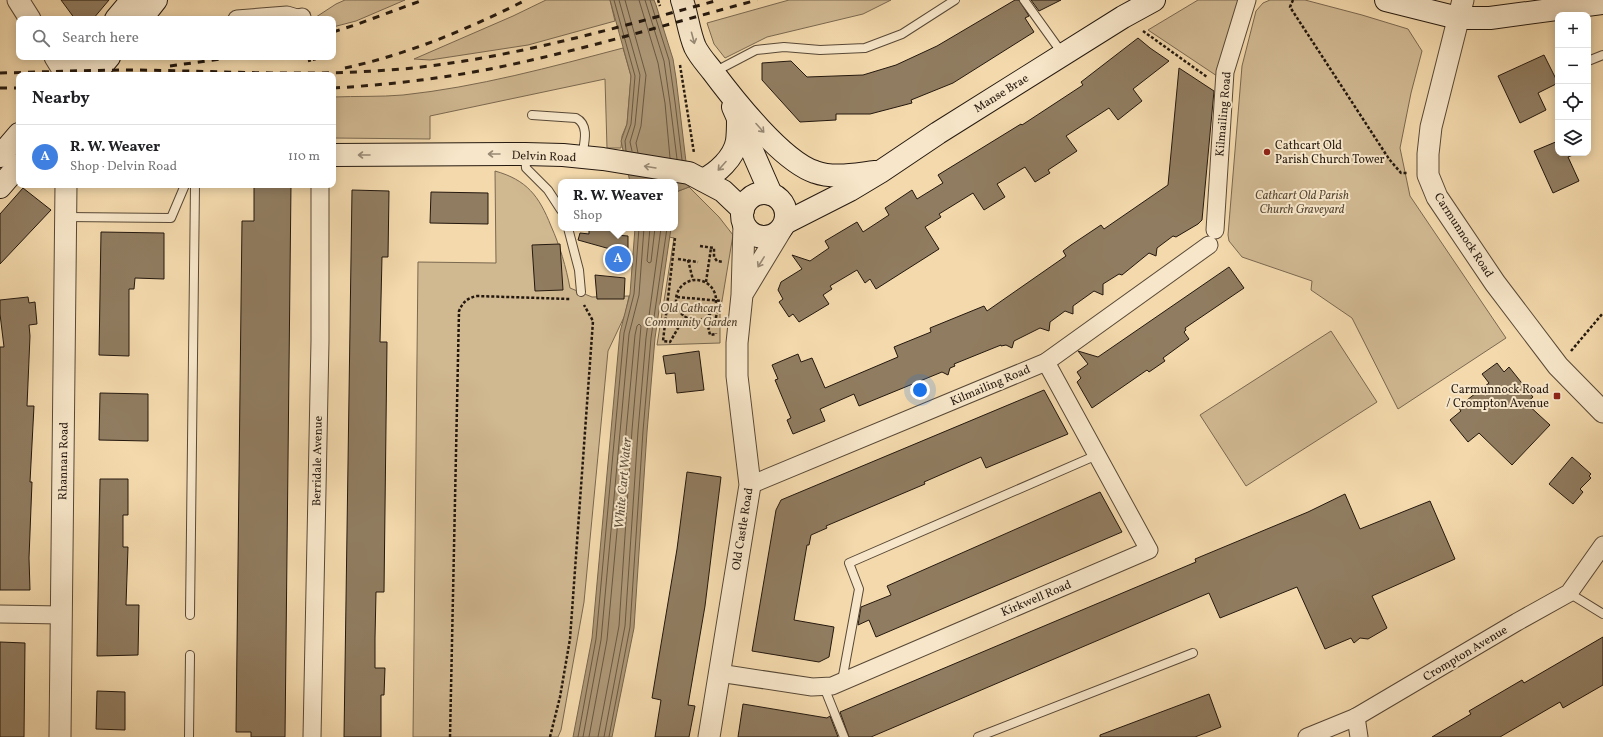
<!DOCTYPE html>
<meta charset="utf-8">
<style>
:root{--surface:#fff;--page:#f2f2f2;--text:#202124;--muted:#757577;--line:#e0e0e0;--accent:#111827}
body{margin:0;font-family:Vollkorn,serif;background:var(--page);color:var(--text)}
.controls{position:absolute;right:12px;top:12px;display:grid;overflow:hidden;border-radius:8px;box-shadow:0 2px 10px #0003}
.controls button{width:36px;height:36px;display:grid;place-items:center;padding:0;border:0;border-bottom:1px solid var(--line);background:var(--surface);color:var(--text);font:20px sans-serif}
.you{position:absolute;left:920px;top:390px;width:14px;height:14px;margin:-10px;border:3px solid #fff;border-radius:50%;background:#1a73e8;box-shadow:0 0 0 6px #1a73e833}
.badge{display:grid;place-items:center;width:26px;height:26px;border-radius:50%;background:var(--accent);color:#fff;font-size:13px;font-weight:700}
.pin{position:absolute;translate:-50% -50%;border:2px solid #fff;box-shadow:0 1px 4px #0006}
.popup{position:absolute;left:558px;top:179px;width:120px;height:52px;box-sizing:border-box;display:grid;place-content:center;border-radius:8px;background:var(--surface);filter:drop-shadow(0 1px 3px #0005);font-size:13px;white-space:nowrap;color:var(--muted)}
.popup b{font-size:15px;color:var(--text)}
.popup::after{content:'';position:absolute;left:50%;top:100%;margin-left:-8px;border:8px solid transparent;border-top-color:var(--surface)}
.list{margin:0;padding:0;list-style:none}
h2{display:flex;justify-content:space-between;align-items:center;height:52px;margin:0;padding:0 16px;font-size:17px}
h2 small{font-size:13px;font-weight:400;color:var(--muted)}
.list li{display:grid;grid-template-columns:26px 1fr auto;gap:12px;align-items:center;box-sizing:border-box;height:64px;padding:0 16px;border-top:1px solid var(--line)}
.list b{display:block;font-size:15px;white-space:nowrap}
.list p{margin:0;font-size:13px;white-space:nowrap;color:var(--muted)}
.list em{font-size:13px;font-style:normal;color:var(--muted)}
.icon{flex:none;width:22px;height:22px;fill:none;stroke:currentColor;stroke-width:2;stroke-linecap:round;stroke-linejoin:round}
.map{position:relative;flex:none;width:1603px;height:737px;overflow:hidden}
.search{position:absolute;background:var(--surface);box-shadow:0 2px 10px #0003;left:16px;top:16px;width:320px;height:44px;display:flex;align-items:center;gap:10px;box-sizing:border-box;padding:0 14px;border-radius:8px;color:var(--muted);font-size:15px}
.panel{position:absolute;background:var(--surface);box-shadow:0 2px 10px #0003;left:16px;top:72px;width:320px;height:116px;border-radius:8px}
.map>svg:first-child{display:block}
</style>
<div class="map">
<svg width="1603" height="737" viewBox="0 0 1603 737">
<rect width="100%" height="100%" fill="#f3d9ac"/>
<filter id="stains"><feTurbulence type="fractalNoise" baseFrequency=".005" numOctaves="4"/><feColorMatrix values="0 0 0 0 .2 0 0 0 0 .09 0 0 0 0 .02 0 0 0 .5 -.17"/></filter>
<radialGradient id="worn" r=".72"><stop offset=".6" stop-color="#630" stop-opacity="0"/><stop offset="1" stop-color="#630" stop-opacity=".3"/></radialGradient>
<g fill="#d0b891" stroke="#7a6850">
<path d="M345,0H405L356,21L333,27V19H313L336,4Z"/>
<path d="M546,0H610L615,21L528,45L430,60L414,59L513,16Z"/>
<path d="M789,0H891L863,14L767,37L725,58L714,44L707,23Z"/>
<path d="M1198,0H1239L1217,76L1148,30Z"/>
<path d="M1270,0H1305L1362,15L1408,29L1422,51L1411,93L1400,148L1410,196L1506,338L1398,409L1352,318L1311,290L1312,281L1242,257L1229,241L1228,235L1242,66L1256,11L1263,3Z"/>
<path d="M623,48L631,76L627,124L622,136L621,148H607L605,79L430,116V139L333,138V97C356,96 380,97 403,95C478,87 551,67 623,48Z"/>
<path d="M495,171C527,180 539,196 551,226C560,246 566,267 570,288L592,297L629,296L625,315L608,351L584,602L561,730L558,737H413L418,262L496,263Z"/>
<path d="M689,187L719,217L733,235L720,313V343L657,345L674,238L669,237L671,228H675L676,192Z"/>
<path d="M1331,331L1377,402L1246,486L1200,415Z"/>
</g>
<g fill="#ad9776" stroke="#76644c">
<path d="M610,0H654L656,5L673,59L676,78L689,187L676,192L675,197V182H630L621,141L627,124L631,76Z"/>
<path d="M635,228H671L655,338L647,432L634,628L612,737H573L592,638L620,332L630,294Z"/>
</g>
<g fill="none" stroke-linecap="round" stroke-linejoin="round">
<g stroke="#685842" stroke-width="1">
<path d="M614,0L635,76L631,124L625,141L626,151"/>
<path d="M619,0L640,75L635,125L630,142L632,151"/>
<path d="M625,0L646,75L641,126L636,143L638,153"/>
<path d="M639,0L658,63L665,103L670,158"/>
<path d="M645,0L664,61L670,103L677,159"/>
<path d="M650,0L669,60L675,102L682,160"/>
<path d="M650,228L647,261L649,263L651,262L655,228"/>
<path d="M578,737L596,639L624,333L634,294L639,228"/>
<path d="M583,737L601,640L629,334L639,295L644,228"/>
<path d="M589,737L607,640L635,335L637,326L639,324L641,326L632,430L619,626L598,737"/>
<path d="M604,737L625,626L638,431L646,338L661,228"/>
<path d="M609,737L630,627L643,431L651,338L667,228"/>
</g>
</g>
<g fill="#907c60" stroke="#24180e">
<path d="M61,0H109L93,19H75Z"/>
<path d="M1015,0H1019L1029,16L1025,18L1034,32L953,83L911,100L912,103L870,114H836V120L800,122L762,80V63L791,61L807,77L863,75L896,65L937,46Z"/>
<path d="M1031,0H1061L1039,11Z"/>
<path d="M1138,38L1150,48L1169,61L1133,89L1142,101L1118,120L1109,108L1066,136L1077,151L1048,170L1050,173L1035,182L1025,167L997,184L1005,197L984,210L973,193L939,214L941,217L925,227L939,249L876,289L870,279L865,283L857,270L830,286L832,289L823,295L829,304L799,322L793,314L789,317L779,302L783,299L778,290L781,282L802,269L792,255L810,261L829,248L825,241L857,222L863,232L889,215L885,208L912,190L917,199L943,183L938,175L1021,124L1022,125L1083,85L1081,82Z"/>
<path d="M1544,55L1558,83L1538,93L1546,110L1520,123L1498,76Z"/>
<path d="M1179,68L1214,91L1202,220L1198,224L1176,237L1173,236L1157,248L1156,256L1149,253L1122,275L1119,274L1103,284V295L1094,291L1073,306V314L1065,311L1050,322L1049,331L1040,328L1014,341L1012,348L1006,345L1001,346V345L954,364L955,366L950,368L948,375L942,372L859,406L854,394L820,409L825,421L793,434L787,420L791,418L775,380L778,379L772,365L798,354L801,362L812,358L825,388L898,357L894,347L931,332L930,328L984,306L987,311L1066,256L1063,251L1071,245L1101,225L1104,229L1168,185Z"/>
<path d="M1558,141V153H1578L1568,157L1579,181L1553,193L1534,151Z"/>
<path d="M254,185H291L285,737H251V732H236L242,221H254Z"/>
<path d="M23,188L51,210L0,264V214Z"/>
<path d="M352,190L389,191L388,257H382L380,342H387L384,592H376L375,638V668H385L384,695H381V737H344Z"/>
<path d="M431,192L488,193V224L430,223Z"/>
<path d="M589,228H616V235L628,236V254L578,240L580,233L589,234Z"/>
<path d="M101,232L164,233V279L135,278L134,289H129V356L99,355Z"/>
<path d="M560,244L563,290L535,291L532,245Z"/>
<path d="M1229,267L1244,288L1185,328L1186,330L1184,332L1189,339L1163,358L1165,361L1149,372L1147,370L1092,408L1077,382L1081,378L1077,372L1088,364L1078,351L1098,357Z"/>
<path d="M595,275L625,278L624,299H597Z"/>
<path d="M28,297L29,303L35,302L37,324L29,325L30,336L27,406H34L30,482H32L29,558L30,590H0V347H4L0,314V300Z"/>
<path d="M699,351L704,390L677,393L675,373L666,374L663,356Z"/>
<path d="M1497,363L1504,372L1509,367L1533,397L1526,403L1550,425L1512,465L1479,433L1468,442L1450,420L1461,411L1458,407L1489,383L1482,374Z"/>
<path d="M1044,390L1068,434L986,468L981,457L924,482L925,484L826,526L827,528L811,535L809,545H807L794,620L834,627L829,657L819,662L752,651L776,510L781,500Z"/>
<path d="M100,393L148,394V441L99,440Z"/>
<path d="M1572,457L1591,474L1589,476L1591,478L1580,489L1583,492L1573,504L1549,484Z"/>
<path d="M687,472L721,477L705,606L688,705L695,706L689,737H655L661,700L652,698L677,549Z"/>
<path d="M100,479H128V515H123V547H128L126,605H139L138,655L97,656Z"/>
<path d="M1100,492L1122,532L876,637L869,620L858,625L861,607L891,595L887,586Z"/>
<path d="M1345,494L1360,529L1430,501L1455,559L1372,596L1387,628L1368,639L1360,638L1354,643L1351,638L1325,649L1297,587L1220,618L1209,593L871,737H849L840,712L1196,562L1195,559L1308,512Z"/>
<path d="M1603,637V685L1563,708L1560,702L1500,737H1432L1471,714L1469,711L1522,680L1524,683Z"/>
<path d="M0,642L25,643L24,737H0Z"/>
<path d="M97,691L125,692V730L96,729Z"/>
<path d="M1209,694L1221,727L1195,737H1100V735Z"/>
<path d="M743,704L827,718L830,716L838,737H738Z"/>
</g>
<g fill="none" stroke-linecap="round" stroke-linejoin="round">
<defs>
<g id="service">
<path d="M1024,0L1062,53"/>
<path d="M1588,61L1603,55"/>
<path d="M714,72L756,50L784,47L820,50L865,48L902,34L955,0"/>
<path d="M532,115L576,118C590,125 584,144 582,156"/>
<path d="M525,155L526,168L548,190L561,210"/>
<path d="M66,217L171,218L185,185"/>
<path d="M568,228L579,270L581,292"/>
<path d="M1569,593L1603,614"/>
<path d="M190,615L195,185"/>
<path d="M842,681L859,589L849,563L1097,455"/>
<path d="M824,687L844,737"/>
<path d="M189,737L190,655"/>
<path d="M978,737L1193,653"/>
</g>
<g id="minor">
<path d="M237,19L287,15L297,18L302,17"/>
<path d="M1215,230L1225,72L1247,0"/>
<path d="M750,485L1046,362L1209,245"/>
<path d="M0,614L61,615"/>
<path d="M719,673L812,687L832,686L1149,550L1046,362"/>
<path d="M1356,717L1359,737"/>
<path d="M312,737L320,341V185"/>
<path d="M1307,737L1356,717L1517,622L1569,593L1603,545"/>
</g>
<g id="tertiary">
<path d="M18,0L30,19"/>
<path d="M1463,0L1431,127L1428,154V175L1437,197L1495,283L1558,366L1603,412"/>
<path d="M55,57L66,75"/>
<path d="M744,291L781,230"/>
<path d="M60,737L66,185"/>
<path d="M709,737L750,485L737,376V343L742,295L744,224"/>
</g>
<g id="secondary">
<path d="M682,0C687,15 689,33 695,47C700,57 707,64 713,72C734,100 782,161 815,172C834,179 856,174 875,172"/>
<path d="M1386,0L1458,18H1490L1603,3"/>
<path d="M116,19L132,0"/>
<path d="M141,19L156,0"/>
<path d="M70,75L85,57"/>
<path d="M94,75L109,57"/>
<path d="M733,107L771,194"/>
<path d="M333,155L525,154L563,155L603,159L689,173L723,191L743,210"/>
<path d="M0,156L19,134"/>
<path d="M703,180C717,173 734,158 737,141C738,134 738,126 738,119"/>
<path d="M0,187L19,165"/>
<circle cx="764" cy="215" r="22"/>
<path d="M785,223L850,190L880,172L938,133L1123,17L1154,0"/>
</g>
</defs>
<use href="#service" stroke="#584836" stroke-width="10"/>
<use href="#minor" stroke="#584836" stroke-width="19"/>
<use href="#tertiary" stroke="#584836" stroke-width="23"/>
<use href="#secondary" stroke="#24180e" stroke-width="24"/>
<g stroke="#24180e" stroke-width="2.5" stroke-dasharray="3 2" stroke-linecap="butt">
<path d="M658,0L660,6"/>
<path d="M1293,0L1290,7L1389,159L1401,173H1407"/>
<path d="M1143,31L1207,77"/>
<path d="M333,54H335"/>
<path d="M308,61L323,57"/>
<path d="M680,65L694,153"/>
<path d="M675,238L663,341L670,342L685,316"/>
<path d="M700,246L714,248V257L717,261L723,262"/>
<path d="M678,259L698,262"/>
<path d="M688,260L693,280"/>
<circle cx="696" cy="300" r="20"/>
<path d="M706,282L711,248"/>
<path d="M677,297L722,301"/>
<path d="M706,317L710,335L716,334V333"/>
<path d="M716,328V317L718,309"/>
<path d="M1571,351L1603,313"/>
<path d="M450,737L459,311C463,302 467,298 477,296L570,299"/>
<path d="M550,737L560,697L570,639L593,321L584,305"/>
</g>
<use href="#service" stroke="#f7e6c9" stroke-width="8"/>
<use href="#minor" stroke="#f7e6c9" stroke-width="17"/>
<use href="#tertiary" stroke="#f7e6c9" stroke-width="21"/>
<use href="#secondary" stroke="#f7e6c9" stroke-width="22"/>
<g stroke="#24180e" stroke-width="3" stroke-dasharray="7 7" stroke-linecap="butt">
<path d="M333,32L355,25L423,0"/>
<path d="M170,66L236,57"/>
<path d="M345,68C409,54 468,29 526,0"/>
<path d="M0,73C45,72 90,70 135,70C225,71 312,77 402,69C510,59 615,28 719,0"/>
<path d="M0,88H19"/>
<path d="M333,88C386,85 438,79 490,69C580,51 668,24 757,0"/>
</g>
</g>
<defs><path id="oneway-shaft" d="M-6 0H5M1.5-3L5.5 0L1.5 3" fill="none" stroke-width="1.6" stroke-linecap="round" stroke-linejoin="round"/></defs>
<g stroke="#988975">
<use href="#oneway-shaft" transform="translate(693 38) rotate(75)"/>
<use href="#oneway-shaft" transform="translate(760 128) rotate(48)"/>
<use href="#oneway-shaft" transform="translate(494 154) rotate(180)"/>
<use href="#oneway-shaft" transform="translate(364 155) rotate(180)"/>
<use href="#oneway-shaft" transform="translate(722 166) rotate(132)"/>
<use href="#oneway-shaft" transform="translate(650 167) rotate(-171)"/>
<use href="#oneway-shaft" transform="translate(761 262) rotate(122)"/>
</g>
<g fill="#8f2418" stroke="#f7e6c9" stroke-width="1.5">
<circle cx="1267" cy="152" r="4"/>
<rect x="1553" y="392" width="8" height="8" rx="2"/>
</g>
<g text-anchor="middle" stroke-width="4" stroke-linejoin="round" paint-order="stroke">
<g font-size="12" fill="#24180e" stroke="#f7e6c9">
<text transform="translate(1001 93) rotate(-32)" y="4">Manse Brae</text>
<text transform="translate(1223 114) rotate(-85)" y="4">Kilmailing Road</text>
<text transform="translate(544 156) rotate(2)" y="4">Delvin Road</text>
<text transform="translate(1464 235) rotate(57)" y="4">Carmunnock Road</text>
<text transform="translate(990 385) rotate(-23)" y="4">Kilmailing Road</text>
<text transform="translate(63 461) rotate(-89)" y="4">Rhannan Road</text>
<text transform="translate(317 461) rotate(-89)" y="4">Berridale Avenue</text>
<text transform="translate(742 529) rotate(-81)" y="4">Old Castle Road</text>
<text transform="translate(1036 598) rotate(-23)" y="4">Kirkwell Road</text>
<text transform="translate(1465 653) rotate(-31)" y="4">Crompton Avenue</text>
</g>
<g font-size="12" fill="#24180e" stroke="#f7e6c9" text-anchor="start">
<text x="1275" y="149">Cathcart Old<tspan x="1275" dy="14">Parish Church Tower</tspan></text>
<text x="1549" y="393" text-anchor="end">Carmunnock Road<tspan x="1549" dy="14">/ Crompton Avenue</tspan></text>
</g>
<g font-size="12" font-style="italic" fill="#584835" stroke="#f7e6c9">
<text x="1302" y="199">Cathcart Old Parish<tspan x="1302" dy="14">Church Graveyard</tspan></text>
<text x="691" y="312">Old Cathcart<tspan x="691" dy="14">Community Garden</tspan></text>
</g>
<g font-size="13" font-style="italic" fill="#5b4b38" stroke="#f7e6c9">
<text transform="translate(622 483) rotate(-85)" y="5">White Cart Water</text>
</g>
</g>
<rect width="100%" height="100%" filter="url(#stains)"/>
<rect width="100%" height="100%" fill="url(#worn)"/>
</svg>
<div class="controls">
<button>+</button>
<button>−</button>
<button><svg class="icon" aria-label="locate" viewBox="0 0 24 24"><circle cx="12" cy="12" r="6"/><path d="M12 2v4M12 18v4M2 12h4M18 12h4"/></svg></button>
<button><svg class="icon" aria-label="layers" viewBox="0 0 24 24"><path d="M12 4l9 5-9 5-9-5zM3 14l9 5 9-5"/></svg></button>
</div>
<div class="you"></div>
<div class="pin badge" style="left:618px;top:259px;background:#3f7fe0">A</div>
<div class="popup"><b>R. W. Weaver</b>Shop</div>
<div class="search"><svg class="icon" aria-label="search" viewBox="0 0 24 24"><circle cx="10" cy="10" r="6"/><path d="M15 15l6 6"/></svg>Search here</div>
<section class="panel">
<h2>Nearby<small></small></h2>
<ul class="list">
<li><span class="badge" style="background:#3f7fe0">A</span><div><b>R. W. Weaver</b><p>Shop · Delvin Road</p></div><em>110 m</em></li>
</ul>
</section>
</div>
